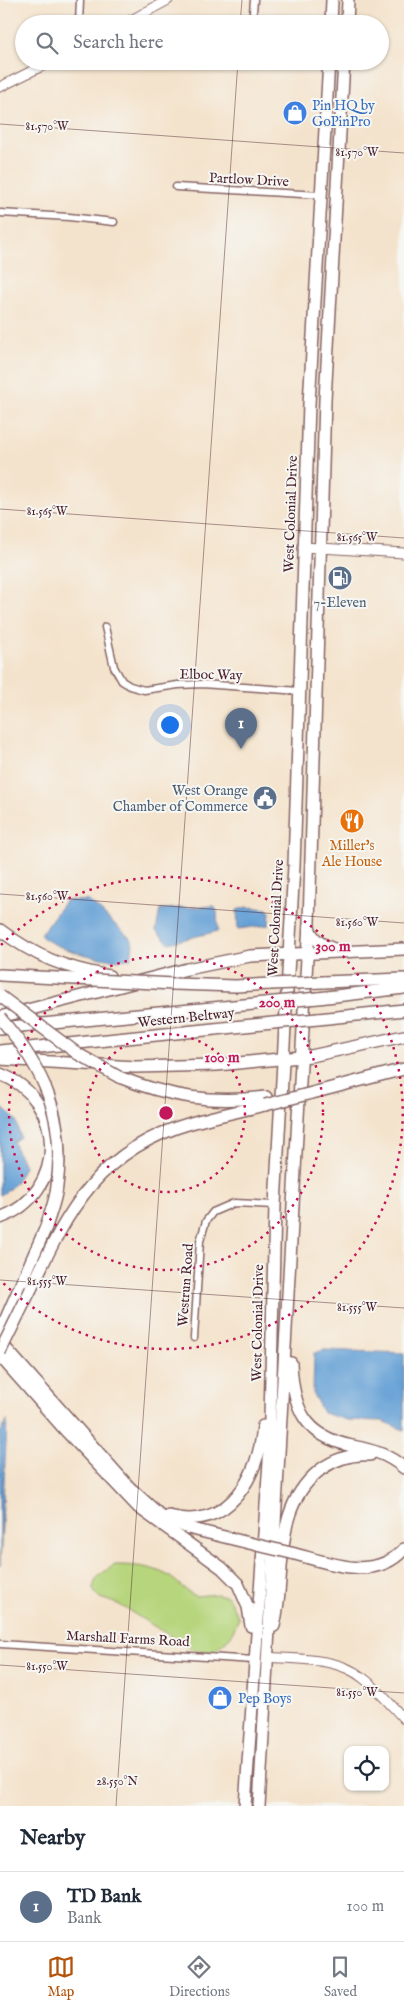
<!DOCTYPE html>
<meta charset="utf-8">
<style>
:root{--surface:#fff;--page:#f2f2f3;--text:#1f2937;--muted:#747a83;--line:#e0e1e3;--accent:#b45309}
body{margin:0;font-family:"IM FELL English",serif;background:var(--page);color:var(--text)}
.controls{position:absolute;right:15px;bottom:15px;display:grid;overflow:hidden;border-radius:10px;box-shadow:0 1px 4px #0004}
.controls button{width:45px;height:45px;display:grid;place-items:center;padding:0;border:0;border-bottom:1px solid var(--line);background:var(--surface);color:var(--text);font:25px sans-serif}
.you{position:absolute;left:169px;top:724px;width:18px;height:18px;margin:-12px;border:4px solid #fff;border-radius:50%;background:#1a73e8;box-shadow:0 0 0 8px #1a73e833}
.badge{display:grid;place-items:center;width:32px;height:32px;border-radius:50%;background:var(--accent);color:#fff;font-size:16px;font-weight:700}
.pin{position:absolute;translate:-50% -41px;filter:drop-shadow(0 1px 2px #0008)}
.pin::after{content:'';position:absolute;top:26px;width:18px;height:15px;background:inherit;clip-path:polygon(0 0,100% 0,50% 100%)}
.list{margin:0;padding:0;list-style:none}
h2{display:flex;justify-content:space-between;align-items:center;height:65px;margin:0;padding:0 20px;font-size:21px}
h2 small{font-size:16px;font-weight:400;color:var(--muted)}
.list li{display:grid;grid-template-columns:32px 1fr auto;gap:15px;align-items:center;box-sizing:border-box;height:70px;padding:0 20px;border-top:1px solid var(--line)}
.list b{display:block;font-size:19px;white-space:nowrap}
.list p{margin:0;font-size:16px;white-space:nowrap;color:var(--muted)}
.list em{font-size:16px;font-style:normal;color:var(--muted)}
.icon{flex:none;width:28px;height:28px;fill:none;stroke:currentColor;stroke-width:2;stroke-linecap:round;stroke-linejoin:round}
.map{position:relative;flex:none;width:404px;height:1806px;overflow:hidden}
.search{position:absolute;background:var(--surface);box-shadow:0 1px 4px #0004;left:15px;right:15px;top:15px;height:55px;display:flex;align-items:center;gap:12px;box-sizing:border-box;padding:0 18px;border-radius:28px;color:var(--muted);font-size:19px}
.sheet{height:135px;background:var(--surface)}
nav{display:flex;justify-content:space-around;align-items:center;box-sizing:border-box;height:70px;border-top:1px solid var(--line);background:var(--surface);font-size:14px;color:var(--muted)}
nav a{display:grid;justify-items:center;gap:2px}
nav .on{color:var(--accent)}
.map>svg:first-child{display:block}
</style>
<div class="map">
<svg width="404" height="1806" viewBox="0 0 404 1806">
<rect width="100%" height="100%" fill="#f6f6f2"/>
<filter id="ink" filterUnits="userSpaceOnUse"><feTurbulence type="fractalNoise" baseFrequency=".02" numOctaves="2"/><feDisplacementMap in="SourceGraphic" scale="10" xChannelSelector="R" yChannelSelector="G"/><feConvolveMatrix kernelMatrix="1 2 1 2 8 2 1 2 1" color-interpolation-filters="sRGB"/></filter>
<filter id="wash" filterUnits="userSpaceOnUse"><feTurbulence type="fractalNoise" baseFrequency=".0096" numOctaves="4" result="noise"/><feDisplacementMap in="SourceGraphic" scale="20" xChannelSelector="R" yChannelSelector="G"/><feGaussianBlur stdDeviation="1.12" result="paint"/><feColorMatrix in="noise" values="0 0 0 0 0 0 0 0 0 0 0 0 0 0 0 0 0 1.4 0 .05"/><feComposite in="paint" operator="in"/></filter>
<g filter="url(#wash)">
<rect width="100%" height="100%" fill="#f4e3cc"/>
<path fill="#b6d57c" stroke="#807a54" d="M115,1565C134,1565 152,1566 169,1576C178,1582 185,1591 195,1596L218,1594L228,1597L239,1618L231,1636L217,1649L210,1652L193,1650L118,1604L100,1598L93,1590C94,1576 104,1572 115,1565Z"/>
<g fill="#66a1d6" stroke="#586080">
<path d="M66,900L88,901L94,905L132,940L133,945L131,958C114,965 53,949 40,935Z"/>
<path d="M214,906L217,911L218,931L169,943L156,931L160,909Z"/>
<path d="M247,907L267,909L270,912L269,925L238,929L237,910Z"/>
<path d="M0,1106L16,1120L20,1137L13,1142L24,1166C19,1178 12,1190 0,1195Z"/>
<path d="M324,1350L404,1353V1430L382,1421L347,1420L323,1413L313,1394L314,1353Z"/>
<path d="M7,1420L0,1566V1433Z"/>
</g>
</g>
<g filter="url(#ink)">
<g fill="none" stroke-linecap="round" stroke-linejoin="round">
<defs>
<g id="street">
<path d="M79,24L80,0"/>
<path d="M252,24L254,0"/>
<path d="M274,61L328,64"/>
<path d="M176,187L320,195"/>
<path d="M0,213L69,217L114,222"/>
<path d="M105,627L114,667L122,681L130,686L144,690L178,685L202,684L299,691"/>
<path d="M194,1338L200,1241L206,1221L213,1212L234,1203L275,1205"/>
<path d="M0,1644L254,1660"/>
</g>
<g id="secondary">
<path d="M124,24L168,0"/>
<path d="M0,87L52,61"/>
<path d="M303,547L404,553"/>
<path d="M267,1657C299,1660 337,1657 363,1678C378,1689 391,1705 404,1719"/>
</g>
<g id="highway">
<path d="M331,24L332,0"/>
<path d="M347,24L348,0"/>
<path d="M309,926C312,942 326,946 339,951"/>
<path d="M0,930C36,957 65,968 109,976"/>
<path d="M0,975L94,980"/>
<path d="M323,982L404,979"/>
<path d="M174,984L236,986L270,984"/>
<path d="M318,998L404,988"/>
<path d="M0,1017L187,969L250,956L404,949"/>
<path d="M318,1019L404,1010"/>
<path d="M0,1028L275,1002"/>
<path d="M0,1051L273,1023"/>
<path d="M0,1059L135,1067L217,1065L311,1056L404,1036"/>
<path d="M0,1074C67,1099 68,1193 0,1218"/>
<path d="M119,1077C169,1097 212,1104 266,1097"/>
<path d="M316,1092L404,1069"/>
<path d="M31,1289C68,1209 100,1149 191,1123C215,1116 240,1111 265,1105"/>
<path d="M0,1332L46,1227"/>
<path d="M0,1342L129,1487L162,1517L188,1528L249,1543"/>
<path d="M0,1356L67,1432L138,1507L222,1568L238,1584L248,1607L251,1626"/>
<path d="M291,1363C293,1408 304,1436 352,1446C372,1450 388,1454 404,1468"/>
<path d="M169,1516C228,1532 259,1477 263,1426"/>
<path d="M291,1553C328,1562 374,1583 404,1549"/>
<path d="M274,1626C287,1571 271,1509 320,1470C335,1459 352,1454 370,1455"/>
<path d="M245,1806L269,1462L275,1205L294,866L309,404L329,61"/>
<path d="M259,1806L309,923L325,400L344,61"/>
</g>
</defs>
<use href="#street" stroke="#866463" stroke-width="9"/>
<use href="#secondary" stroke="#866463" stroke-width="11"/>
<use href="#highway" stroke="#866463" stroke-width="14"/>
<use href="#street" stroke="#fff" stroke-width="6"/>
<use href="#secondary" stroke="#fff" stroke-width="9"/>
<use href="#highway" stroke="#fff" stroke-width="11"/>
<defs>
<g id="highway-bridge">
<path d="M94,980L174,984"/>
<path d="M270,984L323,982"/>
<path d="M0,996L78,1054L119,1077"/>
<path d="M275,1002L318,998"/>
<path d="M0,1018C44,1068 66,1118 57,1186C56,1200 50,1213 46,1227"/>
<path d="M273,1023L318,1019"/>
<path d="M265,1105L316,1092"/>
<path d="M0,1352L31,1289"/>
<path d="M249,1543L291,1553"/>
</g>
</defs>
<use href="#highway-bridge" stroke="#866463" stroke-width="14" stroke-linecap="butt"/>
<use href="#highway-bridge" stroke="#fff" stroke-width="11"/>
</g>
</g>
<path fill="none" stroke="#4a1f2b" stroke-width="1" stroke-opacity="0.45" d="M240,24L242,0M0,124L404,153M0,509L404,538M0,894L404,923M0,1280L404,1308M0,1665L404,1693M116,1806L238,61"/>
<g fill="none" stroke="#c2185b" stroke-width="2.5" stroke-dasharray="2.5 5">
<circle cx="166" cy="1113" r="79"/>
<circle cx="166" cy="1113" r="157"/>
<path d="M1 945A236 236 0 1 1 1 1281"/>
</g>
<defs>
<symbol id="shop-disc" viewBox="-11 -11 22 22"><circle r="9.5" fill="#3f7fe0" stroke="#f6f6f2"/><path d="M-5-2.5h2.3a2.7 3.5 0 0 1 5.4 0H5L5.5 6h-11ZM-1.5-2.5h3a1.5 2.3 0 0 0-3 0Z" fill="#fff"/></symbol>
<symbol id="fuel-disc" viewBox="-11 -11 22 22"><circle r="9.5" fill="#5c6f8a" stroke="#f6f6f2"/><path d="M-5.5-6h7V0h2V4h1.3V-2.5L3-4.5l.8-.8L6-3V5H2.5V1h-1V6h-7ZM-4.2-4.7v3.2H.2V-4.7Z" fill="#fff"/></symbol>
<symbol id="civic-disc" viewBox="-11 -11 22 22"><circle r="9.5" fill="#5c6f8a" stroke="#f6f6f2"/><path d="M-.6-6.5H3V-4.5H.6V-3L4-1V1h2V6H-6V1h2V-1L-.6-3ZM-1.2 2.5V6h2.4V2.5Z" fill="#fff"/></symbol>
<symbol id="restaurant-disc" viewBox="-11 -11 22 22"><circle r="9.5" fill="#e8710a" stroke="#f6f6f2"/><path d="M-5-6h1v4h1v-4h1v4h1v-4h1v5L-1.5 .5V6h-2V.5L-5-1ZM5-6V6H3V1.5H1.5Q1.5-4 5-6Z" fill="#fff"/></symbol>
</defs>
<g fill-rule="evenodd">
<use href="#shop-disc" x="281" y="99" width="28" height="28"/>
<use href="#fuel-disc" x="326" y="564" width="28" height="28"/>
<use href="#civic-disc" x="251" y="784" width="28" height="28"/>
<use href="#restaurant-disc" x="338" y="807" width="28" height="28"/>
<use href="#shop-disc" x="206" y="1684" width="28" height="28"/>
</g>
<g text-anchor="middle" stroke-width="4" stroke-linejoin="round" paint-order="stroke">
<g font-size="14" fill="#366cbe" stroke="#f6f6f2" text-anchor="start">
<text x="312" y="110">Pin HQ by<tspan x="312" dy="16">GoPinPro</tspan></text>
<text x="238" y="1703">Pep Boys</text>
</g>
<g font-size="14" fill="#4a1f2b" stroke="#f6f6f2">
<text transform="translate(249 179) rotate(3)" y="5">Partlow Drive</text>
<text transform="translate(290 514) rotate(-88)" y="5">West Colonial Drive</text>
<text transform="translate(211 674) rotate(1)" y="5">Elboc Way</text>
<text transform="translate(275 918) rotate(-87)" y="5">West Colonial Drive</text>
<text transform="translate(186 1017) rotate(-6)" y="5">Western Beltway</text>
<text transform="translate(185 1285) rotate(-86)" y="5">Westrun Road</text>
<text transform="translate(257 1323) rotate(-89)" y="5">West Colonial Drive</text>
<text transform="translate(128 1638) rotate(3)" y="5">Marshall Farms Road</text>
</g>
<g font-size="14" fill="#4e5e75" stroke="#f6f6f2">
<text x="340" y="607">7-Eleven</text>
<text x="248" y="795" text-anchor="end">West Orange<tspan x="248" dy="16">Chamber of Commerce</tspan></text>
</g>
<g font-size="14" fill="#c56008" stroke="#f6f6f2">
<text x="352" y="850">Miller's<tspan x="352" dy="16">Ale House</tspan></text>
</g>
</g>
<g font-size="12" text-anchor="middle" fill="#4a1f2b" stroke="#f6f6f2" stroke-width="4" stroke-linejoin="round" paint-order="stroke">
<text x="47" y="130">81.570°W</text>
<text x="357" y="156">81.570°W</text>
<text x="47" y="515">81.565°W</text>
<text x="357" y="541">81.565°W</text>
<text x="47" y="900">81.560°W</text>
<text x="357" y="926">81.560°W</text>
<text x="47" y="1285">81.555°W</text>
<text x="357" y="1311">81.555°W</text>
<text x="47" y="1670">81.550°W</text>
<text x="357" y="1696">81.550°W</text>
<text x="117" y="1785">28.550°N</text>
</g>
<circle cx="166" cy="1113" r="8" fill="#c2185b" stroke="#f6f6f2" stroke-width="2.5"/>
<g font-size="15" text-anchor="middle" font-weight="bold" fill="#c2185b" stroke="#f6f6f2" stroke-width="4" stroke-linejoin="round" paint-order="stroke">
<text x="333" y="951">300 m</text>
<text x="277" y="1007">200 m</text>
<text x="222" y="1062">100 m</text>
</g>
</svg>
<div class="controls">
<button><svg class="icon" aria-label="locate" viewBox="0 0 24 24"><circle cx="12" cy="12" r="6"/><path d="M12 2v4M12 18v4M2 12h4M18 12h4"/></svg></button>
</div>
<div class="you"></div>
<div class="pin badge" style="left:241px;top:749px;background:#5c6f8a">1</div>
<div class="search"><svg class="icon" aria-label="search" viewBox="0 0 24 24"><circle cx="10" cy="10" r="6"/><path d="M15 15l6 6"/></svg>Search here</div>
</div>
<section class="sheet">
<h2>Nearby<small></small></h2>
<ul class="list">
<li><span class="badge" style="background:#5c6f8a">1</span><div><b>TD Bank</b><p>Bank</p></div><em>100 m</em></li>
</ul>
</section>
<nav>
<a class="on"><svg class="icon" aria-label="map" viewBox="0 0 24 24"><path d="M3 6l6-2 6 2 6-2v14l-6 2-6-2-6 2zM9 4v14M15 6v14"/></svg>Map</a>
<a><svg class="icon" aria-label="directions" viewBox="0 0 24 24"><path d="M12 3l9 9-9 9-9-9zM9 14v-3h6M13 9l2 2-2 2"/></svg>Directions</a>
<a><svg class="icon" aria-label="saved" viewBox="0 0 24 24"><path d="M7 4h10v16l-5-4-5 4z"/></svg>Saved</a>
</nav>
